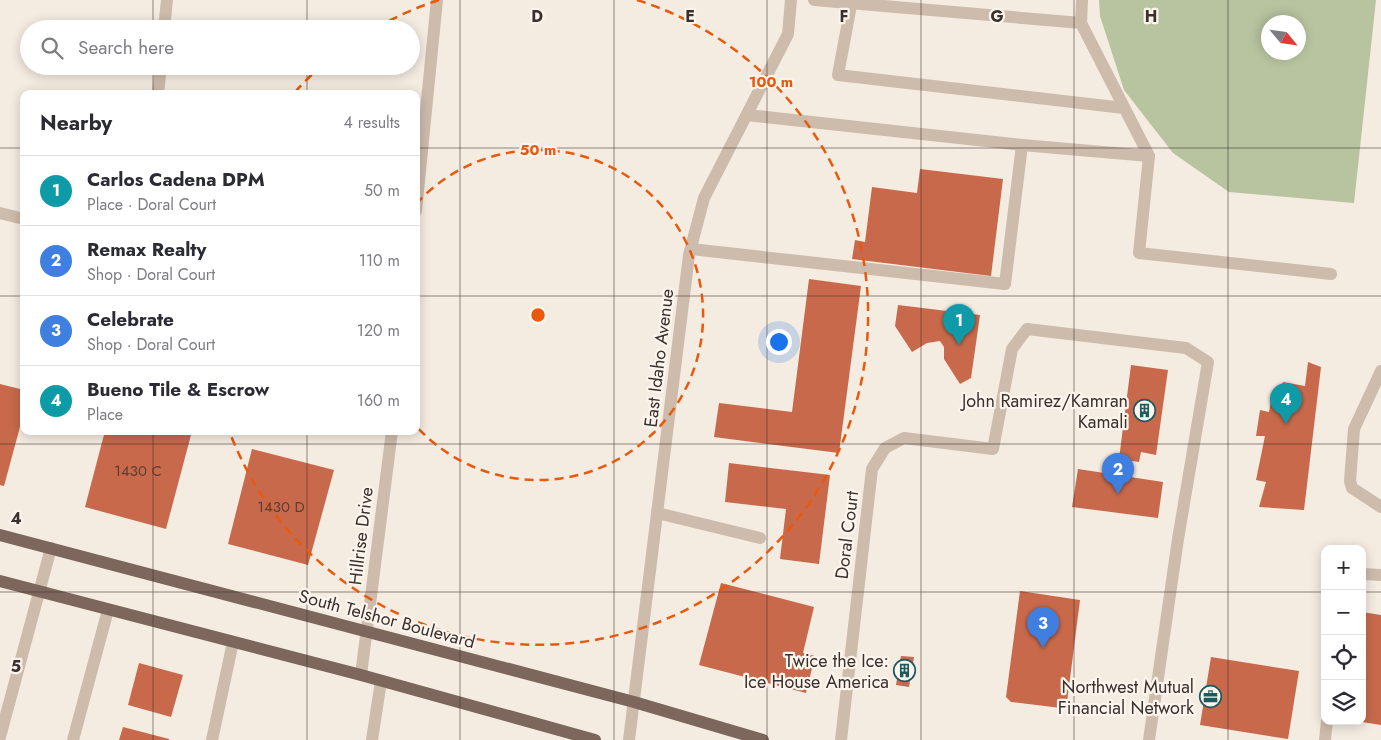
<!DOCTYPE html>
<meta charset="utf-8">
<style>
:root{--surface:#fff;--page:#f7f7f7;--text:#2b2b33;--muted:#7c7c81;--line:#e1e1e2;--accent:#111827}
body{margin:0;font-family:Jost,sans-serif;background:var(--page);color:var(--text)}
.controls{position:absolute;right:15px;bottom:15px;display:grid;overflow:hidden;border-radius:10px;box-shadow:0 2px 12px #0003}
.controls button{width:45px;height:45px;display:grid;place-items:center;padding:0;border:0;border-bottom:1px solid var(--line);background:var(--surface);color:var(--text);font:25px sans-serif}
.compass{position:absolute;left:1261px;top:15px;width:45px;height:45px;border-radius:50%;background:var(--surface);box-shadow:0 2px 12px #0003;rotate:119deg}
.you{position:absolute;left:778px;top:341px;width:18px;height:18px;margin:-12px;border:4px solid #fff;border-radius:50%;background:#1a73e8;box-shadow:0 0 0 8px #1a73e833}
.badge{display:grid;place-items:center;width:32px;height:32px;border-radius:50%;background:var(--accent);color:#fff;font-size:16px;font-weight:700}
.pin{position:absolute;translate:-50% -41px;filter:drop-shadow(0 1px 2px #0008)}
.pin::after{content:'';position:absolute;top:26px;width:18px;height:15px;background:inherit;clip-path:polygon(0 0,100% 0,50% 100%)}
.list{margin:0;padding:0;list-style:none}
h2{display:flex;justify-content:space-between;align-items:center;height:65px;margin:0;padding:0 20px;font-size:21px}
h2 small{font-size:16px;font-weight:400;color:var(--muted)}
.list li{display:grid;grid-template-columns:32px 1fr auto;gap:15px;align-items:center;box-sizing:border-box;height:70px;padding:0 20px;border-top:1px solid var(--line)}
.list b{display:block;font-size:19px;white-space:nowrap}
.list p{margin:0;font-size:16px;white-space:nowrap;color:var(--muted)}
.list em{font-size:16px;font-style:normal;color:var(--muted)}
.icon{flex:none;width:28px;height:28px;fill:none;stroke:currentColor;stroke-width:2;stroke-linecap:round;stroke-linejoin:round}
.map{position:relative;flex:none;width:1381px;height:740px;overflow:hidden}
.search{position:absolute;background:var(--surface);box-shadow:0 2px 12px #0003;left:20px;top:20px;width:400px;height:55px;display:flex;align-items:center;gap:12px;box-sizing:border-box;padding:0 18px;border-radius:28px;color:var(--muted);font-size:19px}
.panel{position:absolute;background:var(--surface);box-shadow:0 2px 12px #0003;left:20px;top:90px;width:400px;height:345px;border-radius:10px}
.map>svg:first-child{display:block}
</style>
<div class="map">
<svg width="1381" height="740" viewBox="0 0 1381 740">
<rect width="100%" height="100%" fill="#f4ebe1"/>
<path fill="#b8c4a0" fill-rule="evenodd" d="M1099,0H1376L1354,203L1229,192L1173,153L1124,90L1100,16ZM1268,22H1298V52H1268Z"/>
<g fill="#c8694b">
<path d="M920,169L1003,179L991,276L852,259L855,240L865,242L872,187L917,193Z"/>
<path d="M809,279L861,286L839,453L714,437L719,403L792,412Z"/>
<path d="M898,305L980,315L971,378L960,384L944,359V347L940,341L927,343L912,352L895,326Z"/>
<path d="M1308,362L1321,367L1304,510L1259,507L1266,482L1256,480L1265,436H1256L1260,410L1269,412L1271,400L1280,402L1283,382L1305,386Z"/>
<path d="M1131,365L1168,370L1156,455L1141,452L1139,462L1119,459Z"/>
<path d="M0,384L24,390V412L4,486L0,485Z"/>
<path d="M105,431H178L191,435L166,529L85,507Z"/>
<path d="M252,449L334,470L308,565L228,544Z"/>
<path d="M729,463L830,475L819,564L780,559L786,509L725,502Z"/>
<path d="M1078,469L1163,482L1158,518L1072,507Z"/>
<path d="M721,583L814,607L803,653L815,656L806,693L699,665Z"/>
<path d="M1020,591L1080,600L1067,702L1061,708L1011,702L1006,697Z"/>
<path d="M1362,612L1381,615V725L1362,722Z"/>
<path d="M901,656L914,657L909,687L896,685Z"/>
<path d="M1211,657L1299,671L1288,739L1200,725Z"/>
<path d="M139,663L183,675L171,717L128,705Z"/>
<path d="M123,727L169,739V740H119Z"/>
</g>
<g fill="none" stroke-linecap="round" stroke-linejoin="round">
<g stroke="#cdbbac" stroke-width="12">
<path d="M814,0L1081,23L1149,156"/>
<path d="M852,0L838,75L1124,108"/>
<path d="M1081,23L1082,0"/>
<path d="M164,29L167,0"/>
<path d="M158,94L161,66"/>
<path d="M1022,145L1149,156L1139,253L1331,274"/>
<path d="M416,211L437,0"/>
<path d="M0,213L24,219"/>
<path d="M691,249L1005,284L1022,145L747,115"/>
<path d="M1381,371L1354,429L1350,481L1352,488L1381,507"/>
<path d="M657,513L760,538"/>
<path d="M1362,574L1381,575"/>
<path d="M361,675L392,431"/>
<path d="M0,737L51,548"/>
<path d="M73,740L108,610"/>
<path d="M212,740L233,642"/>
<path d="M372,740L381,681"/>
<path d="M629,740L689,255L704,198L788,34L791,0"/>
<path d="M841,740L872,469L885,448L904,438L993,449L1012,349L1027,329L1186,348L1208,362L1178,539L1149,740"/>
<path d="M1325,740L1327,721"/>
</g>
<g stroke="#7d675c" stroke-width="12">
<path d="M0,535L634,702L763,740"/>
<path d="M0,581L361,675L595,740"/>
</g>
</g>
<path fill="none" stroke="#3b302b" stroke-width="1" stroke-opacity="0.55" d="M153,0V29M307,0V29M460,0V740M614,0V740M767,0V740M921,0V740M1074,0V740M1228,0V740M153,66V94M307,66V94M0,148H24M416,148H1381M0,296H24M416,296H1381M153,431V740M307,431V740M0,444H1381M0,592H1325M1362,592H1381"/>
<g fill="none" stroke="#e8590c" stroke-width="2.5" stroke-dasharray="9 6">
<path d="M416 204A165 165 0 1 1 416 426"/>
<path d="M295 92A330 330 0 0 1 319 68M376 28A330 330 0 0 1 439 0M637 0A330 330 0 1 1 230 433"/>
</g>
<defs>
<symbol id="building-ring" viewBox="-11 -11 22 22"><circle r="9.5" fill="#fbf5ee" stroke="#1f5a5e" stroke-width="1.5"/><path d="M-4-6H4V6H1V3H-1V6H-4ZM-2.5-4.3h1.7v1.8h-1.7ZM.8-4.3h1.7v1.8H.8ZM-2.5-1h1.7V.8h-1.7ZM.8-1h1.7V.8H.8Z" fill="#1f5a5e"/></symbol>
<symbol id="office-ring" viewBox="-11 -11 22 22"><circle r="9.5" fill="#fbf5ee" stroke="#1f5a5e" stroke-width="1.5"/><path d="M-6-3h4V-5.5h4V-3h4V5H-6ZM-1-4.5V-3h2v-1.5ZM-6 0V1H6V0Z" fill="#1f5a5e"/></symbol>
</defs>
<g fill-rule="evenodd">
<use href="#building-ring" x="1132" y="398" width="25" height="25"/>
<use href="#building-ring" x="892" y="658" width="25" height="25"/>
<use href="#office-ring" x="1198" y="684" width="25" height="25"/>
</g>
<g text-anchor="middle" stroke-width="4.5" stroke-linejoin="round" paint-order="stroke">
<g font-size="15" fill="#5e3e33">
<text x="138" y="476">1430 C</text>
<text x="281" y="512">1430 D</text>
</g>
<g font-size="18" fill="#3b302b" stroke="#fbf5ee">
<text transform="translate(659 358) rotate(-83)" y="6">East Idaho Avenue</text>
<text transform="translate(847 535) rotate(-83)" y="6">Doral Court</text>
<text transform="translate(361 536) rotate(-83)" y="6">Hillrise Drive</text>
<text transform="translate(387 619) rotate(15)" y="6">South Telshor Boulevard</text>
</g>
<g font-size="18" fill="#3b302b" stroke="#fbf5ee" text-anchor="end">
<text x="1128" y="407">John Ramirez/Kamran<tspan x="1128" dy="21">Kamali</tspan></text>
<text x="889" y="667">Twice the Ice:<tspan x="889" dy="21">Ice House America</tspan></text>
<text x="1194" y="693">Northwest Mutual<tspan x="1194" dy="21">Financial Network</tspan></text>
</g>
</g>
<g font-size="16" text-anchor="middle" font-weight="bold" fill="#3b302b" stroke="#fbf5ee" stroke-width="4.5" stroke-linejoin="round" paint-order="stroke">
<text x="537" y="22">D</text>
<text x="690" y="22">E</text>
<text x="844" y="22">F</text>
<text x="997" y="22">G</text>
<text x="1151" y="22">H</text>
<text x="16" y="524">4</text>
<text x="16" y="672">5</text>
</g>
<circle cx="538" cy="315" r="8" fill="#e8590c" stroke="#fbf5ee" stroke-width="2.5"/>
<g font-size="15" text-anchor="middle" font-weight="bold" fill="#e8590c" stroke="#fbf5ee" stroke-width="4.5" stroke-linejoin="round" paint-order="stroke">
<text x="771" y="87">100 m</text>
<text x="538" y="155">50 m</text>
</g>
</svg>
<div class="controls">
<button>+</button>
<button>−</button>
<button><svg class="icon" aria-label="locate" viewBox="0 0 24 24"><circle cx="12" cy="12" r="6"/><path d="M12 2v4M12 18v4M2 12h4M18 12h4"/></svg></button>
<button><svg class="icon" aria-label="layers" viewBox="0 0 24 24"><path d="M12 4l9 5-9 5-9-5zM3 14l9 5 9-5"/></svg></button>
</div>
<svg class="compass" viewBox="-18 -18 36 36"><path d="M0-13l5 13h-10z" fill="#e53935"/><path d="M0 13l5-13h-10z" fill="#7c7c81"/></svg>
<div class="you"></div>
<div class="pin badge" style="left:959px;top:345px;background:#0f9aa8">1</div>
<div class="pin badge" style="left:1118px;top:494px;background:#3f7fe0">2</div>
<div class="pin badge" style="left:1043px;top:648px;background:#3f7fe0">3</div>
<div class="pin badge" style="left:1286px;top:424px;background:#0f9aa8">4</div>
<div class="search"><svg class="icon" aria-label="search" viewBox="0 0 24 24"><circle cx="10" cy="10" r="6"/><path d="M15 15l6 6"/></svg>Search here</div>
<section class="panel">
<h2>Nearby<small>4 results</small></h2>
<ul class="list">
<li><span class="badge" style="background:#0f9aa8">1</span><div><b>Carlos Cadena DPM</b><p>Place · Doral Court</p></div><em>50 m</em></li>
<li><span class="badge" style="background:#3f7fe0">2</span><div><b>Remax Realty</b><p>Shop · Doral Court</p></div><em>110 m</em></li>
<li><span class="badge" style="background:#3f7fe0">3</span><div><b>Celebrate</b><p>Shop · Doral Court</p></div><em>120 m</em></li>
<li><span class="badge" style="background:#0f9aa8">4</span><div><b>Bueno Tile &amp; Escrow</b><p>Place</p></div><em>160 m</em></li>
</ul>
</section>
</div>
